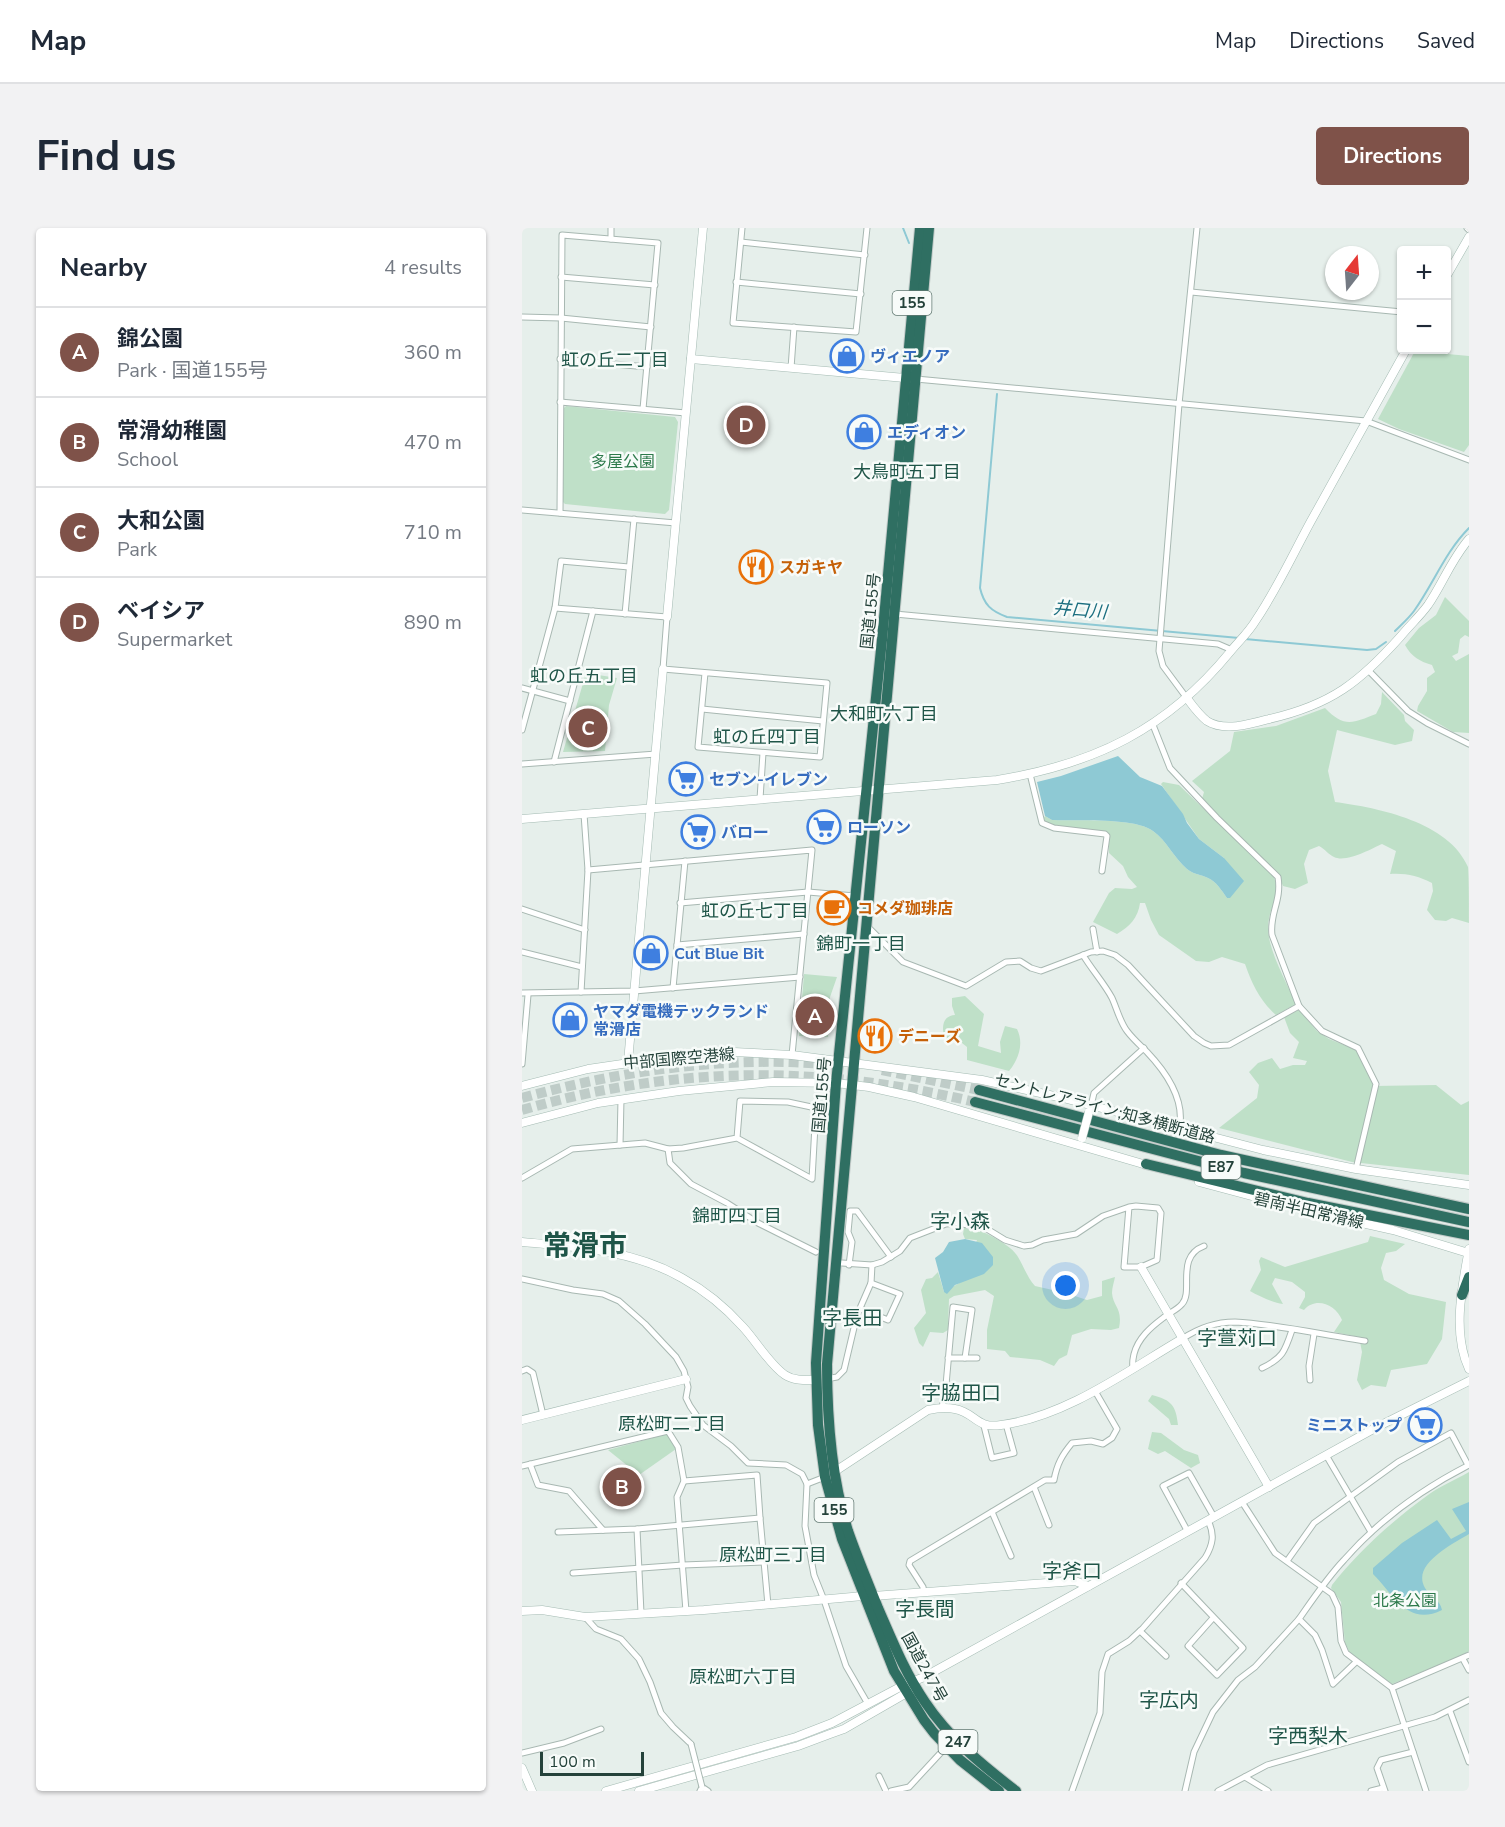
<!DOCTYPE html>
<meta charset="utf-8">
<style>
:root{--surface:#fff;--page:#f2f2f3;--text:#1f2937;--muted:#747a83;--line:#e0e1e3;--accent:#7f5249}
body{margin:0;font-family:"Nunito Sans","Noto Sans JP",sans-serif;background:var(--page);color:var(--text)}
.controls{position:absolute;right:18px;top:18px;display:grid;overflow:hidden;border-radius:6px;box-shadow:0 2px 4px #0004}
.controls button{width:54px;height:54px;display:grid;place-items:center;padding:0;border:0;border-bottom:2px solid var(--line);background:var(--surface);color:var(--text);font:30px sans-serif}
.compass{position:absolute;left:803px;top:18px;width:54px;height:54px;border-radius:50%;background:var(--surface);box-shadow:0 2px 4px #0004;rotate:17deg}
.scale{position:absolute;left:18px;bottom:15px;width:104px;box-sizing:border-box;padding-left:6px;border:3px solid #24423a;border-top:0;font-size:16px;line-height:21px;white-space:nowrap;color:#24423a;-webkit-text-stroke:4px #f7fbf9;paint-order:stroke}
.you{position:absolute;left:544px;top:1058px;width:21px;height:21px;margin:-15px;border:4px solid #fff;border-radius:50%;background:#1a73e8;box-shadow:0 0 0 9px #1a73e833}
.badge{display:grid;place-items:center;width:39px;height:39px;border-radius:50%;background:var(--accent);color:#fff;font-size:20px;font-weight:700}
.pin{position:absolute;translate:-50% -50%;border:3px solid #fff;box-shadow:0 2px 6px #0006}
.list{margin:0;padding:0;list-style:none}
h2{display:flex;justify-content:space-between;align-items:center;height:78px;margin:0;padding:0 24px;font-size:26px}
h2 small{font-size:20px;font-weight:400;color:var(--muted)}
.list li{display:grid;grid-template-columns:39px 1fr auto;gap:18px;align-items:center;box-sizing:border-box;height:90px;padding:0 24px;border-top:2px solid var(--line)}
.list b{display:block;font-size:22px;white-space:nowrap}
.list p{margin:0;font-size:20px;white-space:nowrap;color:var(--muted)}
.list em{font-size:20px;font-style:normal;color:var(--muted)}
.map{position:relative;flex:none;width:947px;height:1563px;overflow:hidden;border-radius:6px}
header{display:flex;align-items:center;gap:36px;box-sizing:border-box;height:84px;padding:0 30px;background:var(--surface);border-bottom:2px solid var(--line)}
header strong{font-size:28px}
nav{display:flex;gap:33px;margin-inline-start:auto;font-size:21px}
.intro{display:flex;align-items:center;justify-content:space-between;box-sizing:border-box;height:144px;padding:0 36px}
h1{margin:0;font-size:42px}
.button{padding:15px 27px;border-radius:6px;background:var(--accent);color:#fff;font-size:21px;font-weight:700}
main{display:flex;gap:36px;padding:0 36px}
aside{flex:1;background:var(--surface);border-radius:6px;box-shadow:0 2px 4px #0004}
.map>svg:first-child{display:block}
</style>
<header>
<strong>Map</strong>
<nav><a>Map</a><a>Directions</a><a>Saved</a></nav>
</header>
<div class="intro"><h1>Find us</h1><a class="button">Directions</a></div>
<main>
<aside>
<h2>Nearby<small>4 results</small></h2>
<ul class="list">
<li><span class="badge">A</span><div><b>錦公園</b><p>Park · 国道155号</p></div><em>360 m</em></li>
<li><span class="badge">B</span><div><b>常滑幼稚園</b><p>School</p></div><em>470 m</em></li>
<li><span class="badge">C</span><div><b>大和公園</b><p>Park</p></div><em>710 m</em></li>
<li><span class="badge">D</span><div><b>ベイシア</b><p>Supermarket</p></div><em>890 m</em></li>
</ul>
</aside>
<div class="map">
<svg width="947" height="1563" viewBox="0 0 947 1563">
<rect width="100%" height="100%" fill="#e6efeb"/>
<g fill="#bfe0c8">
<path d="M893,123L947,128V217L942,224L877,201L856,191Z"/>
<path d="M44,178L153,189L156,194L147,282L143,286L43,276L41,274V181Z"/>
<path d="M923,369L947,393V409L943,407L938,411L936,425L930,428L934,433L947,426V505L931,504L895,483L896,478L905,463V450L913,444L910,437C897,433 890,429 883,417L897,400L914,387Z"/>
<path d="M64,445L95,450L87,477L83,523L41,524Z"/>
<path d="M860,464L882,487L883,493L892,502L890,513L873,517L815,502L806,543L813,574C857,580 927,594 946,639C947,647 947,684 947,695L930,690L924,693L913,692L905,682L911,663L910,655C896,648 884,645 868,646L874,623L860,616C849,621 824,635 812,629C807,627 803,621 797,618L787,622L782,636L786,655L773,661L761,658L757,648L680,571L682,564L670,553L708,523L712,504L754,498L803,480C822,500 831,495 854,486L859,476Z"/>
<path d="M641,554L657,557L752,649C759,670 746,680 746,700C746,722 765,755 774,776L754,787C738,773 730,756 723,736L700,729L687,734L674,733L637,707L629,692L623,675H618C616,690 608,698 595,706L571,694L587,665L593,660L610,661L615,659L606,649L601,638L587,625V605L532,597L525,595L521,591L523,588L530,592C554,593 613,589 631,603C645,613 652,630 665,641C673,647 678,646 686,650C694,653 700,663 705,670L702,630L677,611L639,556Z"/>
<path d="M282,746L315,749L308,769L306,809L277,808Z"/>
<path d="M443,768L462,786L456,818L479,825L478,814L483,798L495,801C502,815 497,831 487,843L445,832V819L440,815L422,810C420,799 420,788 433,787L430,778V770Z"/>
<path d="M777,782L795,803L807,811L837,823L846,838L852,858L914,857L939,877L947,873V947L830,934L697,900L735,870L737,857L727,844L736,835L750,830L758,841L771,837H783L785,833L771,830L777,814L768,805L762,789Z"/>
<path d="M448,999C461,1003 490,1017 496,1029C502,1039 505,1049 513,1058L544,1065L565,1072L580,1068V1053L593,1049C592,1054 590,1060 590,1065C591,1079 601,1080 597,1100L589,1102L569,1101L550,1107L545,1127L537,1131L532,1138L518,1132L488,1129L483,1123L465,1121V1102L472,1068L463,1062L432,1068L427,1071L426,1102L421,1105L408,1104L401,1119L397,1115L392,1100L404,1085L399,1062L404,1051L410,1050L416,1044L422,1064L439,1054L455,1012L443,1011L441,1006L442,1000Z"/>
<path d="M848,1008L883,1016L874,1023L864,1025L859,1040L862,1052L887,1066L924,1074L920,1111L905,1136L869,1142L864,1159L849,1157L840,1162L835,1152L840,1124L837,1109L812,1104L820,1092C814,1077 794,1068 782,1082L777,1080L783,1069V1064L770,1054L753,1050L750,1056L761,1076C751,1075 737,1068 728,1063L739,1042L737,1033L739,1029L763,1039L846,1014Z"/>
<path d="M630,1167C650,1172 654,1178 656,1197H649L647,1191L626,1173Z"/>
<path d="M630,1204L639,1205L662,1222L676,1227L678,1235L669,1240L643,1223L636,1226L626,1221Z"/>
<path d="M145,1206L154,1221L117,1247L86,1222Z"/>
<path d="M947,1244V1423L939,1428L870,1456L829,1427L823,1415L819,1374L809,1360L810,1357C837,1323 870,1293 906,1267C918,1258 933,1252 947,1244Z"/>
</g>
<g fill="#8ec9d4">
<path d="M596,528L618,549L640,558L661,586L665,595L677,611L702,630L722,653L708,670H705C700,663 694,653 686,650C678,646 673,647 665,641C652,630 645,613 631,603C613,589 554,593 530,592L523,588L515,554L539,548Z"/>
<path d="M443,1011L460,1015L471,1029V1037L462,1046L433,1057L425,1066L422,1064L413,1030L421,1024L427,1014Z"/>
<path d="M947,1274V1306C931,1316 889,1336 903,1360C908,1369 918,1371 920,1382C886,1399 872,1367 851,1346V1340L880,1315L915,1292L929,1311L944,1303L930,1281Z"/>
</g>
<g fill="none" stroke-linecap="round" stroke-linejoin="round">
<g stroke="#8ec9d4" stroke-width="2">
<path d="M381,0L387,15"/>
<path d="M475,166L458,360C462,377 469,383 485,389L717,410"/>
<path d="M873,403C879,397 887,390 892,383C912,355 923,324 947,300"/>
<path d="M723,411L845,422L854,421L864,414"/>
</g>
<g stroke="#bfccc8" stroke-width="10" stroke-dasharray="10 5" stroke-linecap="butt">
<path d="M360,842L457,862"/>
<path d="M0,870C105,841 215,826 323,838"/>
<path d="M0,882C155,837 296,837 453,874"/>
</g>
<defs>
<g id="street">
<path d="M220,0L211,95L334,104L345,0"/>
<path d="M945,0L947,2"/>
<path d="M89,11V0"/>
<path d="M219,14L343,27"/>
<path d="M39,49L133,57"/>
<path d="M214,54L339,66"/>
<path d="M669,64L880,84"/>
<path d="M0,89L39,90L129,99"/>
<path d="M38,131L125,139"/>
<path d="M269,140L272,99"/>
<path d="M394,151L844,193L947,232"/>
<path d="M38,174L164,185"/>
<path d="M0,282L154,295"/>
<path d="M38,285L40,7L136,15L121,181"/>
<path d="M33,380L145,389L141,441L305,455L298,529L176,519L183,445"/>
<path d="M103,386L112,291"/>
<path d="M373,386L696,416L710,422"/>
<path d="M847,443L886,483L905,495L947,516"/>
<path d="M0,460L48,473"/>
<path d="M664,469L641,438L637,423L657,176L675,0"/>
<path d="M180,481L301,493"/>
<path d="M631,497L648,540L695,590L756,649C760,673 747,686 750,707L777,778L800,803L836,820L854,856L834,941"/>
<path d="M0,502L33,380L39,333L107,339"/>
<path d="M32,534L71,383"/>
<path d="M0,536L134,526"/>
<path d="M508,546L520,595L532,600L583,606L585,608L580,643"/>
<path d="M238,571L241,525"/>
<path d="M66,642L290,622L270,827"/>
<path d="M158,675L286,664L333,668"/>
<path d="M0,681L63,702"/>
<path d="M346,699L381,734L444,758L484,734L498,733L509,740L519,743L569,724L581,723L593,727L606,737L672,808L682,815L689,818L707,817L777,778"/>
<path d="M571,701L575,724"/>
<path d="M155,717L282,706"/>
<path d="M0,724L60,739"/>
<path d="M561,727C570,742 582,755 590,770C595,781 598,794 605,803C611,811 618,817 625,824C644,844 664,872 657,902"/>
<path d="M151,760L163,633"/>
<path d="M59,764L66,642L62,586"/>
<path d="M0,765L112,763L278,749"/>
<path d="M0,836L6,767"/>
<path d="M569,878L572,865L622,820"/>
<path d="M98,917L99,871"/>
<path d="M146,921L148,935L169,956L205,975L236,995L294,1024"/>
<path d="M0,950L50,921L123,915L146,921L161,920L215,910L290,951L294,880L266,874L218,873L215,910"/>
<path d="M320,1035L350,1037L360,1034L378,1023L388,1010L424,996L436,995L465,1001L483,1012L502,1018L510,1017L521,1012L554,1006L581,988L607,979L614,978L636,980L639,985L635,1032L619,1039H602L607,979"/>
<path d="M327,1037L330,1014L326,1004L328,983H335L369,1029"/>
<path d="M0,1051L51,1062L81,1066L97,1073L123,1096L154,1129L162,1143L166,1159L164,1170L168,1178L181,1197L209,1218L226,1235L264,1237L280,1246L285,1256L283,1298L292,1347L302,1372L324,1438L346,1476"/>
<path d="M339,1081L366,1092L378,1066L349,1055"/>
<path d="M660,1111C675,1101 694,1094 713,1094C753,1096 802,1107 843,1113"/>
<path d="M443,1130H455"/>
<path d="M611,1139C610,1134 611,1131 612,1126C616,1110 629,1099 641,1090C647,1085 655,1082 660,1076C672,1063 653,1029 682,1018"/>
<path d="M740,1140C761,1130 763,1123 770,1102"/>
<path d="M0,1143L5,1141L11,1145L21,1187"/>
<path d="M304,1151L315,1149L322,1142L335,1087L349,1055L350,1037"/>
<path d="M788,1152L787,1138L792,1106"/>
<path d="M420,1180L424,1157L431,1079L450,1082L443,1130H426"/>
<path d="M462,1198L470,1230L492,1225L484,1196"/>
<path d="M804,1227L849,1304"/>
<path d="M8,1236L16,1257L47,1263L81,1302"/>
<path d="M0,1238L146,1203L156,1219L162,1253L155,1269L164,1383"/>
<path d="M162,1253L235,1247L238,1290"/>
<path d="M285,1256L303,1249"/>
<path d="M512,1259L527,1297"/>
<path d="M720,1274L753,1325L810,1366L816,1379L819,1413L824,1425L870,1460L904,1563"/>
<path d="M470,1284L489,1328"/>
<path d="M115,1301L119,1385"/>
<path d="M36,1304L115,1301L238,1290L246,1377"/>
<path d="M666,1304L641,1258L667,1245L692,1289"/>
<path d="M765,1333L792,1295L876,1234L929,1205L946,1237"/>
<path d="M51,1345L161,1337L243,1334"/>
<path d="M659,1355L721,1420L695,1447L666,1418L691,1390"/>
<path d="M402,1364L401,1359L387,1337L388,1333L523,1252H532C535,1236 540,1227 550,1215L569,1213L581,1216L590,1210L595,1201L573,1163"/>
<path d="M63,1389L74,1401L99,1411L117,1431L128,1454L139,1485L151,1499L169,1516"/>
<path d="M618,1403L644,1428"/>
<path d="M941,1431L947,1442"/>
<path d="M834,1434L811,1456L800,1422L793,1407L777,1391C791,1371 805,1350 822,1332C857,1292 900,1261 947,1237"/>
<path d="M870,1460L947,1427"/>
<path d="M928,1483L947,1534"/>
<path d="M0,1525L42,1515L79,1501"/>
<path d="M357,1548L364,1563"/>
<path d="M723,1549L746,1563"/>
<path d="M178,1563L180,1559L186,1563"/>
<path d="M369,1563L387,1559L425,1518"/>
<path d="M550,1563L578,1485L580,1444L586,1426L607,1413L621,1400L683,1330C691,1317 693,1306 686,1293"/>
<path d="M663,1563L672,1524L691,1484L716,1452L733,1439L777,1391"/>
<path d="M696,1563L745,1537L913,1489L947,1472"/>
<path d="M849,1563L861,1560"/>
<path d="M863,1563L855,1540L859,1532L891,1524"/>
</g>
<g id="secondary">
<path d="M924,49L947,9"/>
<path d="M169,131L383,150"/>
<path d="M145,389L181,0"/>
<path d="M664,469C670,477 677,487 685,493C702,504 729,496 747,491C809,477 838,454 879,408C888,397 898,388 906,377C921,355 929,332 947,311"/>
<path d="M0,591L475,552C573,536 645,501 708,424C717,413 727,404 734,392C755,361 771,326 789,293C821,236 852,179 884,122"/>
<path d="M106,834L141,441"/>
<path d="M0,858L66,841L148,829L212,824L270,827L460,852L541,870L741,922L834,941L947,957"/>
<path d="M0,895L76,875L157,863L251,854L314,855L347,859L392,869L628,938"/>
<path d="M677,954L786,983L871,1002L946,1025"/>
<path d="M0,1014C55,1019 111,1022 160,1050C182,1062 204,1080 221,1099C234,1113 248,1137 263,1147C272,1153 284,1152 295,1152"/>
<path d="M947,1021C940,1059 930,1105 947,1141"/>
<path d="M619,1039L747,1259"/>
<path d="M0,1192L164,1151"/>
<path d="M312,1244L406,1182C415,1180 424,1179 433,1181C454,1185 454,1201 479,1197C543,1189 605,1143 660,1111"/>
<path d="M351,1368L553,1353L566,1358"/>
<path d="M0,1383L20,1382L63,1389L182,1382L341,1368"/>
<path d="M0,1540L10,1563"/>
<path d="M84,1563L274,1509L310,1495L380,1458L402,1449L855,1199L947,1153"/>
<path d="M117,1563L276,1518L308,1506L322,1501L388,1463"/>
</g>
<g id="highway">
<path d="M398,0L360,412L314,855L294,1135L296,1197L303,1249L320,1311L372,1443L402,1492L412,1505L438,1532L477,1563"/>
<path d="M407,0L305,1136C305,1192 309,1249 326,1303C335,1329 346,1355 356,1380C370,1412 383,1445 403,1474C427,1510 460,1537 494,1563"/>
<path d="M457,862L699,927L947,981"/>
<path d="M453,874L722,945L947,994"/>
<path d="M624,936L786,975L947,1007"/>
<path d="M940,1067L947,1049"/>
</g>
</defs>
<use href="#street" stroke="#a8b8b2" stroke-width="7"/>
<use href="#secondary" stroke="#a4bbb3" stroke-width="9"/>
<use href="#highway" stroke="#c2cac8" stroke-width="12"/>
<use href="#street" stroke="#fff" stroke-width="5"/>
<use href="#secondary" stroke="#fff" stroke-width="8"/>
<use href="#highway" stroke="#2f6f62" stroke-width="10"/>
<defs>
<path id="street-bridge" d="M169,1516L180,1559"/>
<path id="secondary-bridge" d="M560,910L567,884"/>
</defs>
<use href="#street-bridge" stroke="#a8b8b2" stroke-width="7" stroke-linecap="butt"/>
<use href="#secondary-bridge" stroke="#a4bbb3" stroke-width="9" stroke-linecap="butt"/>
<use href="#street-bridge" stroke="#fff" stroke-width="5"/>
<use href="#secondary-bridge" stroke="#fff" stroke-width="8"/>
</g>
<defs>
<symbol id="shop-ring" viewBox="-11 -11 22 22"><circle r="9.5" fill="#f7fbf9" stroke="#3f7fe0" stroke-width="1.5"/><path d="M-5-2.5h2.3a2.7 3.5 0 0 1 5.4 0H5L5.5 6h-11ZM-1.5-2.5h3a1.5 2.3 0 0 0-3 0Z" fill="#3f7fe0"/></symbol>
<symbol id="restaurant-ring" viewBox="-11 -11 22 22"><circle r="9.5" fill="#f7fbf9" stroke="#e8710a" stroke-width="1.5"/><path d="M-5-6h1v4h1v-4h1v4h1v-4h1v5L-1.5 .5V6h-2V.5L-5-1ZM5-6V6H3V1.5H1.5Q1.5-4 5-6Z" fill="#e8710a"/></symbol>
<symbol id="supermarket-ring" viewBox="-11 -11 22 22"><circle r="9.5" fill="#f7fbf9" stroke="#3f7fe0" stroke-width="1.5"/><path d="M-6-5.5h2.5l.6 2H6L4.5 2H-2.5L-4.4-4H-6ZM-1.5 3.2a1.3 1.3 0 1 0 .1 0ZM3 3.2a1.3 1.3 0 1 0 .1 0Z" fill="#3f7fe0"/></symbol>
<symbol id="cafe-ring" viewBox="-11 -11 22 22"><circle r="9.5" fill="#f7fbf9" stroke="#e8710a" stroke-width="1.5"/><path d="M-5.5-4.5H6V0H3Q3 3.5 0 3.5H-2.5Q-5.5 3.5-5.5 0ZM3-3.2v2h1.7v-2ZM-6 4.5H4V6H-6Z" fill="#e8710a"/></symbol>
</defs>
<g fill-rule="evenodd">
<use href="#shop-ring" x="306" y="109" width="38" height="38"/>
<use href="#shop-ring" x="323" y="185" width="38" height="38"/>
<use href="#restaurant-ring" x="215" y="320" width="38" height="38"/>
<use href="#supermarket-ring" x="145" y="532" width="38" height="38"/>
<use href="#supermarket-ring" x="283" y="580" width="38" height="38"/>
<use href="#supermarket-ring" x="157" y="585" width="38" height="38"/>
<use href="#cafe-ring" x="293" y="661" width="38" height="38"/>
<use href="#shop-ring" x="110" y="706" width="38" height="38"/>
<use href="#shop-ring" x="29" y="773" width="38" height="38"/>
<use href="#restaurant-ring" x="334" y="789" width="38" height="38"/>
<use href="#supermarket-ring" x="884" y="1178" width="38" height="38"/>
</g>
<g text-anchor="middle" stroke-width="5" stroke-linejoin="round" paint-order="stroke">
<g fill="#f7fbf9" stroke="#637a73" stroke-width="1.5">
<rect x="370.5" y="63" width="39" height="24" rx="4.5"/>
<rect x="679.5" y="927" width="39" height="24" rx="4.5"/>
<rect x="292.5" y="1270" width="39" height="24" rx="4.5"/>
<rect x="416.5" y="1502" width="39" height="24" rx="4.5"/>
</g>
<g font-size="15" font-weight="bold" fill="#24423a">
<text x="390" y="80">155</text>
<text x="699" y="944">E87</text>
<text x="312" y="1287">155</text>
<text x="436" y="1519">247</text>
</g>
<g font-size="16" font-weight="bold" fill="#366cbe" stroke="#f7fbf9" text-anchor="start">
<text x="348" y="134">ヴィエノア</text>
<text x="365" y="210">エディオン</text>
<text x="187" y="557">セブン-イレブン</text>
<text x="325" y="605">ローソン</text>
<text x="199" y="610">バロー</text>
<text x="152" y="731">Cut Blue Bit</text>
<text x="71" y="789">ヤマダ電機テックランド<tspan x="71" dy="18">常滑店</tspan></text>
<text x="880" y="1203" text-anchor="end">ミニストップ</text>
</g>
<g font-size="16" fill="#2d7a4b" stroke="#f7fbf9">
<text x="101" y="239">多屋公園</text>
<text x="883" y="1378">北条公園</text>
</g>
<g font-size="16" font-weight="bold" fill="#c56008" stroke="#f7fbf9" text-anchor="start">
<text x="257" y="345">スガキヤ</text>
<text x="335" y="686">コメダ珈琲店</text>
<text x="376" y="814">デニーズ</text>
</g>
<g font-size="16" fill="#24423a" stroke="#f7fbf9">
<text transform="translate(348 383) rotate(-84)" y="6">国道155号</text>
<text transform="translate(157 830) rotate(-5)" y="6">中部国際空港線</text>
<text transform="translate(299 867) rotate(-85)" y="6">国道155号</text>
<text transform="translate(583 880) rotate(15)" y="6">セントレアライン;知多横断道路</text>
<text transform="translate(787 982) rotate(13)" y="6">碧南半田常滑線</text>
<text transform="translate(403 1439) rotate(61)" y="6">国道247号</text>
</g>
<g font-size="18" fill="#1f5548" stroke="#f7fbf9">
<text x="93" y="138">虹の丘二丁目</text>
<text x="385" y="250">大鳥町五丁目</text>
<text x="62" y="454">虹の丘五丁目</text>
<text x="362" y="492">大和町六丁目</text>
<text x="245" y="515">虹の丘四丁目</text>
<text x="233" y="689">虹の丘七丁目</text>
<text x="339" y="722">錦町一丁目</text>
<text x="215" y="994">錦町四丁目</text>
<text x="150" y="1202">原松町二丁目</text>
<text x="251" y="1333">原松町三丁目</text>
<text x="221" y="1455">原松町六丁目</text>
</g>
<g font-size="18" font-style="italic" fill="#1c6f80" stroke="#f7fbf9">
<text transform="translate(558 382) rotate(5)" y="6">井口川</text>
</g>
<g font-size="20" fill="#1f5548" stroke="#f7fbf9">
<text x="438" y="1000">字小森</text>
<text x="330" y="1097">字長田</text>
<text x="715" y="1117">字萱苅口</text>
<text x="439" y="1172">字脇田口</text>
<text x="550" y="1350">字斧口</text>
<text x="403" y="1388">字長間</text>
<text x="647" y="1479">字広内</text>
<text x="786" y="1515">字西梨木</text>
</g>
<g font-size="28" font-weight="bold" fill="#1f5548" stroke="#f7fbf9">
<text x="63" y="1027">常滑市</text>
</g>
</g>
</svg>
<div class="controls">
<button>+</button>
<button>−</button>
</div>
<svg class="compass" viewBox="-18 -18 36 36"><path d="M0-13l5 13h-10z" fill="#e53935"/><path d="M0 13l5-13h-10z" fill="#747a83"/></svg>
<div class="scale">100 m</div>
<div class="you"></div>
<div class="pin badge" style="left:293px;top:788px">A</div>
<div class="pin badge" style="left:100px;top:1259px">B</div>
<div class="pin badge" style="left:66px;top:500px">C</div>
<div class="pin badge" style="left:224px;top:197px">D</div>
</div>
</main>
